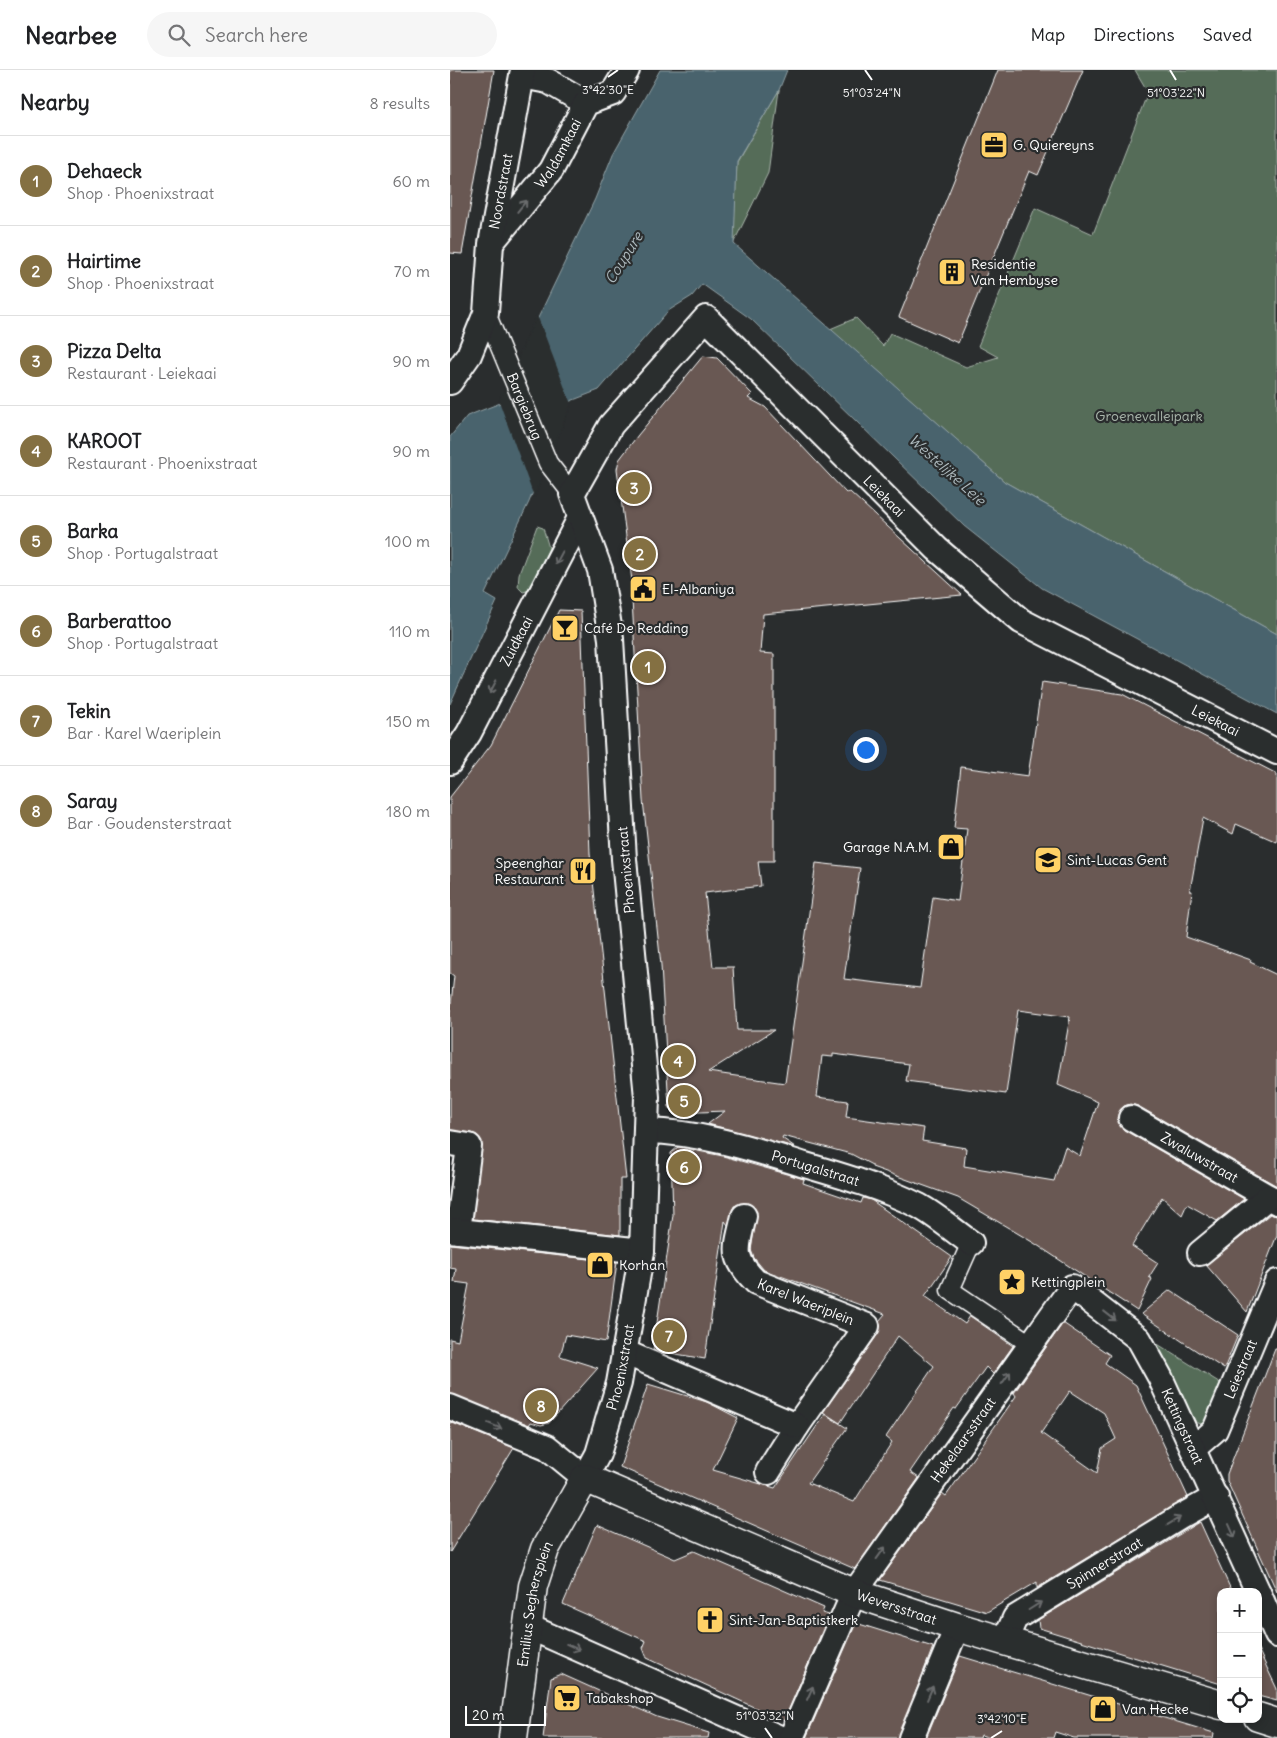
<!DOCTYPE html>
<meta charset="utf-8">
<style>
:root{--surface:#fff;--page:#f6f6f6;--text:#202124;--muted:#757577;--line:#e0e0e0;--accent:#847042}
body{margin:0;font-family:Delius,sans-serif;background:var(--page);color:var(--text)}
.controls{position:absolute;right:15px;bottom:15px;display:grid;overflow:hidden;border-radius:10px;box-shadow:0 2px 8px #0003}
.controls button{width:45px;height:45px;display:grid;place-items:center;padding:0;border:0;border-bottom:1px solid var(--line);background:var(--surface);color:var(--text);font:25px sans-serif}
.scale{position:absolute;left:15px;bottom:12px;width:81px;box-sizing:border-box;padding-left:5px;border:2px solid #fff;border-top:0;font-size:14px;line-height:18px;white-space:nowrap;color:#fff;-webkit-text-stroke:4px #2a2d2e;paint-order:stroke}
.you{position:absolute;left:415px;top:679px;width:18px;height:18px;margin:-12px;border:4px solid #fff;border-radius:50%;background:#1a73e8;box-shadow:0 0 0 8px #1a73e833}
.badge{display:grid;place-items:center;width:32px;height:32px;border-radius:50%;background:var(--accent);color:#fff;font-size:16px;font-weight:700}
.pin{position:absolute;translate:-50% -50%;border:2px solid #fff;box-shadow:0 1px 5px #0006}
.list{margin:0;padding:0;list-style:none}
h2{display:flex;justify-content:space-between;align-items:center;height:65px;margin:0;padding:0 20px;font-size:21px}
h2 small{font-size:16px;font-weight:400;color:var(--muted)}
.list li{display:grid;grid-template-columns:32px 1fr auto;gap:15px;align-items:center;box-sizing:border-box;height:90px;padding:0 20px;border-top:1px solid var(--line)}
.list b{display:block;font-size:19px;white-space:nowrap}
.list p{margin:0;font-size:16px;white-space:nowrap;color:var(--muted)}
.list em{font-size:16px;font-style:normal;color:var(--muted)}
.icon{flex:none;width:28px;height:28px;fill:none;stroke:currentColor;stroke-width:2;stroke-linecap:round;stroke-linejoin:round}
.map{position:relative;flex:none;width:827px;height:1668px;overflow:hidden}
header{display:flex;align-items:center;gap:30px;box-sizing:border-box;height:70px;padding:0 25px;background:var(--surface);border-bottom:1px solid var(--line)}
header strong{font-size:24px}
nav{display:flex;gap:28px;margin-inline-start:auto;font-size:18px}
.search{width:350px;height:45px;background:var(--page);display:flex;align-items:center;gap:12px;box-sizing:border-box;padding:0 18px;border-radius:28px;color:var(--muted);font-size:19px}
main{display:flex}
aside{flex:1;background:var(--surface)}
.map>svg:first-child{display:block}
</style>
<header>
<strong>Nearbee</strong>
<div class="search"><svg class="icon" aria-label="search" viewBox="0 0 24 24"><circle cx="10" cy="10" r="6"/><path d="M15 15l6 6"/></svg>Search here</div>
<nav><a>Map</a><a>Directions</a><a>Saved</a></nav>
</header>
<main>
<aside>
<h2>Nearby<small>8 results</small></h2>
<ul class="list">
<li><span class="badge">1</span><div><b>Dehaeck</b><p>Shop · Phoenixstraat</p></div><em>60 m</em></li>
<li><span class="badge">2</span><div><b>Hairtime</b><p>Shop · Phoenixstraat</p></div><em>70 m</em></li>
<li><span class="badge">3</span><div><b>Pizza Delta</b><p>Restaurant · Leiekaai</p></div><em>90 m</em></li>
<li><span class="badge">4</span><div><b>KAROOT</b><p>Restaurant · Phoenixstraat</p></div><em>90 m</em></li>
<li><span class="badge">5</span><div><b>Barka</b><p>Shop · Portugalstraat</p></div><em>100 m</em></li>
<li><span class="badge">6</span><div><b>Barberattoo</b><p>Shop · Portugalstraat</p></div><em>110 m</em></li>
<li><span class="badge">7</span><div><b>Tekin</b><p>Bar · Karel Waeriplein</p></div><em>150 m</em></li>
<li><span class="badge">8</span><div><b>Saray</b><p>Bar · Goudensterstraat</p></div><em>180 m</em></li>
</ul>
</aside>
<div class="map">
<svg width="827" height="1668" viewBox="0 0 827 1668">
<rect width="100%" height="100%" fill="#2a2d2e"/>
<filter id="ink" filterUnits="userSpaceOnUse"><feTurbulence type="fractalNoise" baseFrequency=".02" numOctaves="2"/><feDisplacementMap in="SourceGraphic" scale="10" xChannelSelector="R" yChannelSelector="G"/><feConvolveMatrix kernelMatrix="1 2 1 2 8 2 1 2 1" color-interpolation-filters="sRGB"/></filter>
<g filter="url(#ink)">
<g fill="#556c58" stroke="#aab6ac">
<path d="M685,0H827V564L555,412L380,259L406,248L433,276L440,263L516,297L548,287L528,276L585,138L643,164L698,22Z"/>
<path d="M329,20L318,103L283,174L287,92Z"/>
<path d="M87,456L93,458L99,478L80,520L73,522L68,517L69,504Z"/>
<path d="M701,1270L772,1314L754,1353L751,1354L746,1352Z"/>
</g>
<path fill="#49646d" stroke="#92a2a7" d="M210,0H337L329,20L287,91L284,174L555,412L827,564V644L592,518L514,456L301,249L252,214L242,226L218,241L149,320L118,332L79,432L35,524L47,531L0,634V367L17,346L53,332L89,246L145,129L163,84Z"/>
<path fill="#2a2d2e" d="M87,245L121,334L84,427L49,331Z"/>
<g fill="#695852" stroke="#fff" fill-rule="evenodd">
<path d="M0,0H44L12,184L0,183Z"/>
<path d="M548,0H633L588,105L579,101L508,273L449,247Z"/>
<path d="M253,286L267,288L302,324L298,328L315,337L396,423L400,422L512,525L313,544L310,583L324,584V791H308L311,816L255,823L263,897H283L287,960H324L258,1002L335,1013L366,793L410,798L394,909L470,918L483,827L508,831L517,759L504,758L511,697L578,706L592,612L672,624L827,704V772L786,754L783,764L753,748L740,821H742L736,867L801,890L800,892L827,905V1116L688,1036L680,1034L674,1036L669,1042L667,1048L674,1060L794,1129L767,1151L737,1134L732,1145L712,1127L682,1176L708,1193L699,1207L702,1209L687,1241L584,1173L508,1128L422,1097V1095L401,1084L333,1066L332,1068L345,1077L258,1054L275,1041L225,1043V1037L219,1038L211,895L193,730L181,511H182L167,399L169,390L188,365ZM568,940L620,947L608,1015L648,1032L630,1086L615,1077L604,1111L514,1096L516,1078L472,1071L474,1058L396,1047L398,1031L367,1027L372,986L383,987V984L459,994L456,1011L556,1024Z"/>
<path d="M109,540L131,541L140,784L176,1109H170V1165L23,1149L32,1071L28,1066L22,1063L0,1060V943L4,906L0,903V727L41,675Z"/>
<path d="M228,1077L273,1086L354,1109L353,1113L411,1133L413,1128L421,1130L502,1187L475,1226L515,1254L520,1246L563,1276L543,1304L536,1297L506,1339L504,1338L460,1402L469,1408L405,1499L170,1397L198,1314L257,1332L288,1348L263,1400L325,1418L375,1344L397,1358L358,1413L404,1432L442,1372L436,1367L484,1296L448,1266L390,1353L373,1342L428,1264L429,1251L435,1244L314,1200L304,1188L301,1180L307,1142L303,1136L297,1133L284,1136L278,1155L275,1151L255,1289L203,1280L223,1145L221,1083Z"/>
<path d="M820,1144L827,1146V1165L797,1242L756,1195Z"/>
<path d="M0,1174L167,1192L156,1272L116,1265L110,1286L148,1298L99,1353L91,1355L81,1352L79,1355L0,1324V1269L8,1271L19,1214L4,1212L6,1199L0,1198Z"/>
<path d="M720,1220L788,1265L774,1299L691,1244Z"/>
<path d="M613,1253L660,1285L655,1293L686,1315L738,1427L587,1518V1512L537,1542L430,1510L492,1423L496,1426L522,1389L566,1326L564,1323ZM620,1321L654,1343L666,1369L652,1378L647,1403L591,1363Z"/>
<path d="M825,1279H827V1522L777,1411V1404Z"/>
<path d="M0,1352L64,1378L0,1482Z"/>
<path d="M750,1452L782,1522H771V1614L589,1558L588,1550Z"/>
<path d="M147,1455L225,1489L244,1481L374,1538L372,1543L379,1545L334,1651L197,1588L193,1578L196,1571L113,1534Z"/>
<path d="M406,1553L483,1577L448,1668H356Z"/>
<path d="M808,1579L827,1619V1631L808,1626Z"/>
<path d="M510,1586L764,1663L763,1668H624L605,1662L603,1668H540L531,1665L530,1668H476Z"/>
<path d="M111,1604L207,1647L259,1663L258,1668H93L101,1608Z"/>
</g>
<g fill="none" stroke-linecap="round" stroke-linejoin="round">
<defs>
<g id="pedestrian">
<path id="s1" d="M36,243L98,393L122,424"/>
<path d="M521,1173L500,1220L580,1274"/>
</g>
<g id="minor">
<path d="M72,6L98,11L136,33"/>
<path id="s2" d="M42,172L101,100L136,33L163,23L177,0"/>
<path id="s3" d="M0,312L19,285L36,243L41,174L73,0"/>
<path id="s4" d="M0,692L19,663L130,448"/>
<path id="s5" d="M681,1048L827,1132"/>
<path id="s6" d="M196,1061C250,1062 303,1079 355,1095C393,1106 433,1118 469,1136C487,1146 504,1161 521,1173"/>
<path d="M0,1073L19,1076L8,1161"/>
<path id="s7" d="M294,1146C287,1178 280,1186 306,1212L417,1256L347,1356L318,1402"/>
<path d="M0,1160L192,1181"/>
<path d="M750,1183L818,1127"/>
<path d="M174,1282L347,1356"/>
<path id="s8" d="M0,1337L97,1377L135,1408L148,1384L169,1313L192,1181L197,1027L174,789L161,569L150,500L122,424L161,355L256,248L487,479L571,551L827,682"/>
<path id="s9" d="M743,1379L765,1360L827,1212"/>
<path d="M808,1522L827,1565"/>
<path d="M79,1557L330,1668"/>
<path id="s10" d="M555,1571L565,1548L730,1447L766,1427"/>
<path id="s11" d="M341,1668L404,1523L622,1217L689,1269L710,1307L808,1522"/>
<path d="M461,1668L507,1557"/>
</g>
<g id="tertiary">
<path d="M808,1647L827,1653"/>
<path id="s12" d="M63,1668L83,1516L95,1479L135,1408L404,1523L507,1557L771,1635"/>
</g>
</defs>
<use href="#pedestrian" stroke="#fff" stroke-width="21"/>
<use href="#minor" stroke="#fff" stroke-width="28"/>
<use href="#tertiary" stroke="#fff" stroke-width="31"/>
<use href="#pedestrian" stroke="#2a2d2e" stroke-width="18"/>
<use href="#minor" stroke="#2a2d2e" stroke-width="24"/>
<use href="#tertiary" stroke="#2a2d2e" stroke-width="28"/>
</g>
<defs><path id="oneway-shaft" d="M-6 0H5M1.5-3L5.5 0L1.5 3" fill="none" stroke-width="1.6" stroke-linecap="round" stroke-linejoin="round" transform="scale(1.25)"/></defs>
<g stroke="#6a6c6d">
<use href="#oneway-shaft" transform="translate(72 136) rotate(-51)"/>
<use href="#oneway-shaft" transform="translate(109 488) rotate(118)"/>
<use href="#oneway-shaft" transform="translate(43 617) rotate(117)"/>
<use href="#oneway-shaft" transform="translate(660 1246) rotate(38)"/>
<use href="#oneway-shaft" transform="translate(556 1308) rotate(-54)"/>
<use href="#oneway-shaft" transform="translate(45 1356) rotate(23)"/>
<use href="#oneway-shaft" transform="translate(724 1451) rotate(-31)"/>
<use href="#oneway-shaft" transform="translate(782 1461) rotate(66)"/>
<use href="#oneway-shaft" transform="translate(431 1483) rotate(-54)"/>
<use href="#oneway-shaft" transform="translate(585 1536) rotate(-32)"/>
<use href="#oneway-shaft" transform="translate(123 1577) rotate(24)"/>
<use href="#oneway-shaft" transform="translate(360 1623) rotate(-66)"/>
<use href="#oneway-shaft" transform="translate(480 1623) rotate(-67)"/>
</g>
</g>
<path fill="none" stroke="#fff" stroke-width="2" d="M415,0L422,10M720,0L726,10M158,7L168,0M315,1658L322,1668M541,1668L552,1661"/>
<defs>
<symbol id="office-square" viewBox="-11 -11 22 22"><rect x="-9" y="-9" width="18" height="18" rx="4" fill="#ffd166" stroke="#2a2d2e"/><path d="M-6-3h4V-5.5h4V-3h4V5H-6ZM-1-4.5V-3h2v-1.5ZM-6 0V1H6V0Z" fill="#111"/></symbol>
<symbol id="building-square" viewBox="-11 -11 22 22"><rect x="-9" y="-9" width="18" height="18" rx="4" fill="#ffd166" stroke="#2a2d2e"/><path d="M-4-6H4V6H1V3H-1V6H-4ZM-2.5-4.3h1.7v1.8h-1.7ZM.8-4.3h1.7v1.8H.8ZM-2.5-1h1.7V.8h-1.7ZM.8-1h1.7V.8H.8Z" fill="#111"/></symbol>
<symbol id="civic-square" viewBox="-11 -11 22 22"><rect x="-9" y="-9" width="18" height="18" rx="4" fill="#ffd166" stroke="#2a2d2e"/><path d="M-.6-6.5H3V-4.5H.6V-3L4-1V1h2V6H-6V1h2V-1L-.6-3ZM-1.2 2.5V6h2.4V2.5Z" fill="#111"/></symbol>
<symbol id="bar-square" viewBox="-11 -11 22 22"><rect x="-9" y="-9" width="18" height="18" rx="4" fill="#ffd166" stroke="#2a2d2e"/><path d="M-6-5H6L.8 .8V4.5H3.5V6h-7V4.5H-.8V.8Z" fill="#111"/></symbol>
<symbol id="shop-square" viewBox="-11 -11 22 22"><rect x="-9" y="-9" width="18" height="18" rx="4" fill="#ffd166" stroke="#2a2d2e"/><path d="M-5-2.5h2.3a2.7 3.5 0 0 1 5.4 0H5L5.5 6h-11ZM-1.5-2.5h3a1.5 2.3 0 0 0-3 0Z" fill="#111"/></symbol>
<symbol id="university-square" viewBox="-11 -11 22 22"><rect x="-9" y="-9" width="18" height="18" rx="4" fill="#ffd166" stroke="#2a2d2e"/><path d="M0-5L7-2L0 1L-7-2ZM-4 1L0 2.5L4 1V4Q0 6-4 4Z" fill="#111"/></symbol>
<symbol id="restaurant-square" viewBox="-11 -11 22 22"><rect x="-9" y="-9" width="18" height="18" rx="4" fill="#ffd166" stroke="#2a2d2e"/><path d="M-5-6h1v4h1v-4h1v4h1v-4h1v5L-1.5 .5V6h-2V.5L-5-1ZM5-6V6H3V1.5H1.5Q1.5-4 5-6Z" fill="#111"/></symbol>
<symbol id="sight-square" viewBox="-11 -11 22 22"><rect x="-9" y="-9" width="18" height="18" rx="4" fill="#ffd166" stroke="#2a2d2e"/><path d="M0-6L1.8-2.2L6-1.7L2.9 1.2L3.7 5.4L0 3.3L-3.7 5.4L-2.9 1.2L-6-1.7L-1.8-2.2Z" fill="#111"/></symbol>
<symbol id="church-square" viewBox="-11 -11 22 22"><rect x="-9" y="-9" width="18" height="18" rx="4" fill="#ffd166" stroke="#2a2d2e"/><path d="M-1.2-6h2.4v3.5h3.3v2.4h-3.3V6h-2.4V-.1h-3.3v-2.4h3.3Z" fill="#111"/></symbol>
<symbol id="supermarket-square" viewBox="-11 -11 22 22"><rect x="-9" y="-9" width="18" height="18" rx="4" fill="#ffd166" stroke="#2a2d2e"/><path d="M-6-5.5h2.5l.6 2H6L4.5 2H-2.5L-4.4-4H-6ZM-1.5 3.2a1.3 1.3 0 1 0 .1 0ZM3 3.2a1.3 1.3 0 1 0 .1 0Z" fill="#111"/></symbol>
</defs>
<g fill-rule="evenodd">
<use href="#office-square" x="528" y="59" width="32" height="32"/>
<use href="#building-square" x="486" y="186" width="32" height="32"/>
<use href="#civic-square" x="177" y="503" width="32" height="32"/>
<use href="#bar-square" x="99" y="542" width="32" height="32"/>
<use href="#shop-square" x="485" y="761" width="32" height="32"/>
<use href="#university-square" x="582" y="774" width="32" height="32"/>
<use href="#restaurant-square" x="117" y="785" width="32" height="32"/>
<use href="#shop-square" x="134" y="1179" width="32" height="32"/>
<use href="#sight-square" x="546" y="1196" width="32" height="32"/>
<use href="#church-square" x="244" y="1534" width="32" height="32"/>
<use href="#supermarket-square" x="101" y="1612" width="32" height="32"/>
<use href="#shop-square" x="637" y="1623" width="32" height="32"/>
</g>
<g text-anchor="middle" stroke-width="4.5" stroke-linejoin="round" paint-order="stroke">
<g font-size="14" fill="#fff" stroke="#2a2d2e" text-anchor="start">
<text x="563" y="80">G. Quiereyns</text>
<text x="521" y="199">Residentie<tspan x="521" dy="16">Van Hembyse</tspan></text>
<text x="212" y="524">El-Albaniya</text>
<text x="134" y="563">Café De Redding</text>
<text x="482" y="782" text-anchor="end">Garage N.A.M.</text>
<text x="617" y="795">Sint-Lucas Gent</text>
<text x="114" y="798" text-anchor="end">Speenghar<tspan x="114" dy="16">Restaurant</tspan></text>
<text x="169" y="1200">Korhan</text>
<text x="581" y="1217">Kettingplein</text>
<text x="279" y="1555">Sint-Jan-Baptistkerk</text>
<text x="136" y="1633">Tabakshop</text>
<text x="672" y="1644">Van Hecke</text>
</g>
<g font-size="14" fill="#fff" stroke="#2a2d2e">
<text dy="5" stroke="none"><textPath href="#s2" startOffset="111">Waldamkaai</textPath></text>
<text dy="5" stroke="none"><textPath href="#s3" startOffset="201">Noordstraat</textPath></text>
<text dy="5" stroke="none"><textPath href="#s1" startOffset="101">Bargiebrug</textPath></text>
<text dy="5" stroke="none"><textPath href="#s8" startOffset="1628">Leiekaai</textPath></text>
<text dy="5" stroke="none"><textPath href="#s4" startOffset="138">Zuidkaai</textPath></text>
<text dy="5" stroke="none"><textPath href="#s8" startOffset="2032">Leiekaai</textPath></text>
<text transform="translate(176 800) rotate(-95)" y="5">Phoenixstraat</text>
<text dy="5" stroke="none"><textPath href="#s5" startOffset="79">Zwaluwstraat</textPath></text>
<text dy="5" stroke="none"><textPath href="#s6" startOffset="174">Portugalstraat</textPath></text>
<text dy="5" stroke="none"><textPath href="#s7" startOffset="126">Karel Waeriplein</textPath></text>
<text dy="5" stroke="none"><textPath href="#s8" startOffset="271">Phoenixstraat</textPath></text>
<text dy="5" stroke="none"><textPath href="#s9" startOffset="95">Leiestraat</textPath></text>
<text dy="5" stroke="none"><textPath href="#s11" startOffset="716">Kettingstraat</textPath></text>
<text dy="5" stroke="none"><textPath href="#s11" startOffset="346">Hekelaarsstraat</textPath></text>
<text dy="5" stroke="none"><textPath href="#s10" startOffset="130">Spinnerstraat</textPath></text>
<text dy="5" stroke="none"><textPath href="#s12" startOffset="136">Emilius Seghersplein</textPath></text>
<text dy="5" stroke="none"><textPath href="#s12" startOffset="611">Weversstraat</textPath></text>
</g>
<g font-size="14" fill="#aab6ac" stroke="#2a2d2e">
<text x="699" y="351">Groenevalleipark</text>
</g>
<g font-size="15" font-style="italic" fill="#adb9bd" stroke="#2a2d2e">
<text transform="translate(174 188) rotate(-58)" y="5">Coupure</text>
<text transform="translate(497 400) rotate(42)" y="5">Westelijke Leie</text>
</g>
</g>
<g font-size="12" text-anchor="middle" fill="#fff" stroke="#2a2d2e" stroke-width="4.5" stroke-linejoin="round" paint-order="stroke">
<text x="158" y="24">3°42'30"E</text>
<text x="422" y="27">51°03'24"N</text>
<text x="726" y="27">51°03'22"N</text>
<text x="315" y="1650">51°03'32"N</text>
<text x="552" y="1653">3°42'10"E</text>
</g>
</svg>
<div class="controls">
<button>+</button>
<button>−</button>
<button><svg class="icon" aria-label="locate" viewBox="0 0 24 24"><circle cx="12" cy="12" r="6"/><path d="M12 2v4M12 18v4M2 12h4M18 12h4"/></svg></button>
</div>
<div class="scale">20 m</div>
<div class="you"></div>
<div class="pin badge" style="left:198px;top:597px">1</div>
<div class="pin badge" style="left:190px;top:484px">2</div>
<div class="pin badge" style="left:184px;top:418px">3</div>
<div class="pin badge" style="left:228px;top:991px">4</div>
<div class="pin badge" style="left:234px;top:1031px">5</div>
<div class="pin badge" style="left:234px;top:1097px">6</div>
<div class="pin badge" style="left:219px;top:1266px">7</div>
<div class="pin badge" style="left:91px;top:1336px">8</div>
</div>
</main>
